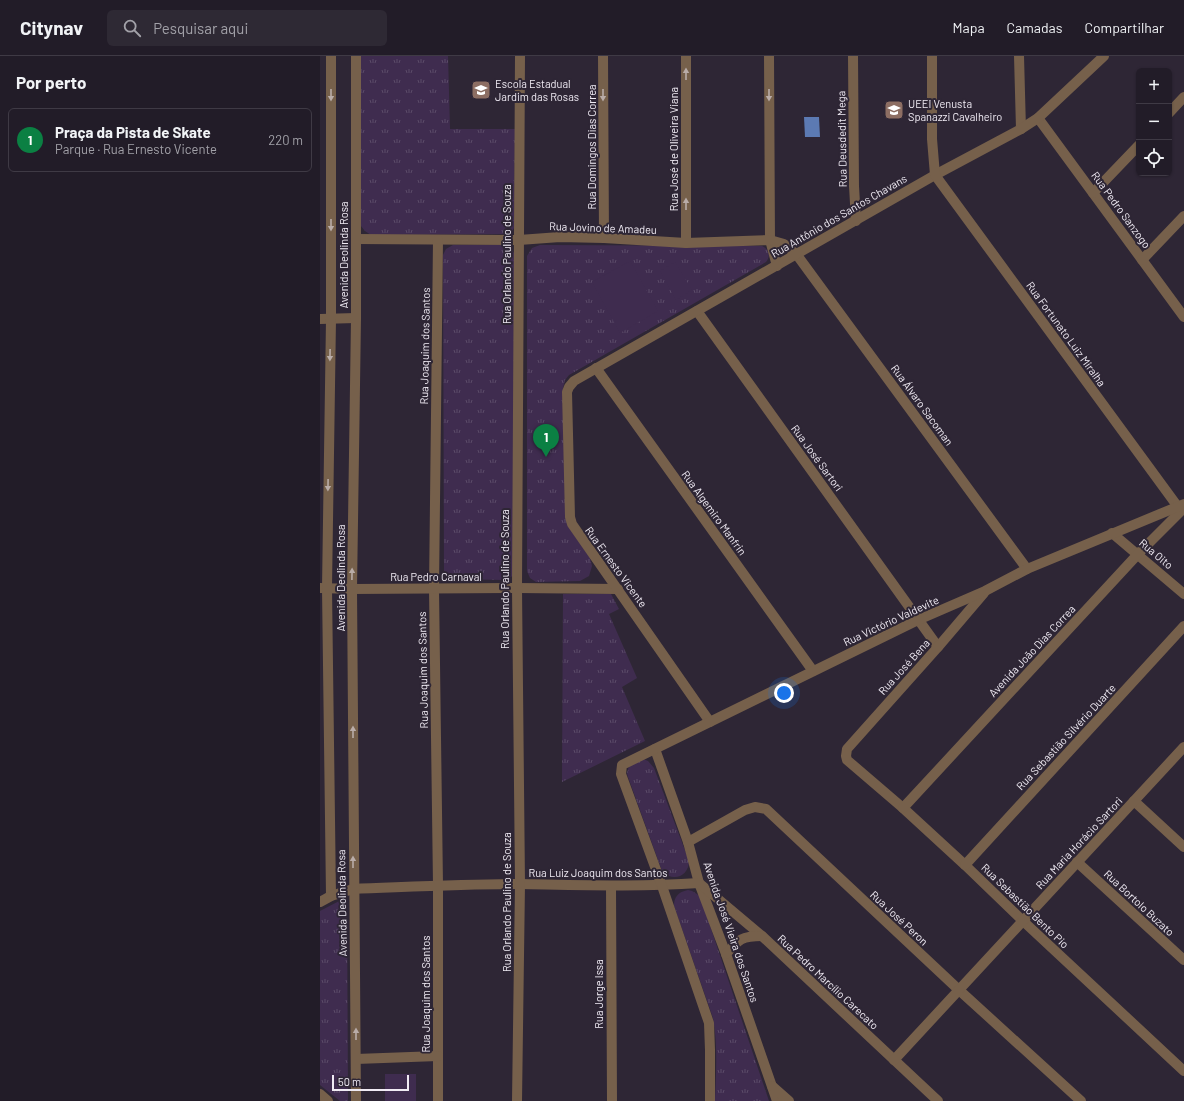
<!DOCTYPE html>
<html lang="pt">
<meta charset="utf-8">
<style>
:root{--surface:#221c28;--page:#2e2934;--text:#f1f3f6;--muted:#a2a1a8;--line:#3f3a45;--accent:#0b8043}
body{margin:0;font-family:Barlow,sans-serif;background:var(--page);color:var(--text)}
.controls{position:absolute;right:12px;top:12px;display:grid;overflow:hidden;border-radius:6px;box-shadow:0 1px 3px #0004}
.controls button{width:36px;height:36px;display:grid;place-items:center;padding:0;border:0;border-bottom:1px solid var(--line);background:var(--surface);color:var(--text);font:20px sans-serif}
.scale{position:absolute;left:12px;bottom:10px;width:77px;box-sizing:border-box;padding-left:4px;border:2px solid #f0ebf4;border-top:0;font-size:11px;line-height:14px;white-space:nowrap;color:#f0ebf4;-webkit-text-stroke:3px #2e2635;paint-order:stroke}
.you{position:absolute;left:464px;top:637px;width:14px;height:14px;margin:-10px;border:3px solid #fff;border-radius:50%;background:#1a73e8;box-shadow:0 0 0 6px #1a73e833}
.badge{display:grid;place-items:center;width:26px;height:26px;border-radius:50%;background:var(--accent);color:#fff;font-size:13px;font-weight:700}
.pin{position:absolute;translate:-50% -33px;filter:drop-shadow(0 1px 2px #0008)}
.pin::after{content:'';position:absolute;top:21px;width:14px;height:12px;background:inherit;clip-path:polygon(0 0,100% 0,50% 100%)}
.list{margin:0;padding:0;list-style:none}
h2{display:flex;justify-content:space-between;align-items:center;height:52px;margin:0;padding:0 16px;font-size:17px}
h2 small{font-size:13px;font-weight:400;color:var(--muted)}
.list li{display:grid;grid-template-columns:26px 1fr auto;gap:12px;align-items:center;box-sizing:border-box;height:64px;margin:0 8px 8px;padding:0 8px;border:1px solid var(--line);border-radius:6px}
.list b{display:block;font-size:15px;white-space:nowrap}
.list p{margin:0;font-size:13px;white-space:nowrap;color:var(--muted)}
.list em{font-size:13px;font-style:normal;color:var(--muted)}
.icon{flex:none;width:22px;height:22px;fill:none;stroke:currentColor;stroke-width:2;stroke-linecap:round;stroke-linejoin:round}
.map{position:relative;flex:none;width:864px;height:1045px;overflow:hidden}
header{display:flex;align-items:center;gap:24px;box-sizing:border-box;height:56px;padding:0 20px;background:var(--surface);border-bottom:1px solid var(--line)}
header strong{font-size:19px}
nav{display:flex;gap:22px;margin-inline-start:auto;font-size:14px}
.search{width:280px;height:36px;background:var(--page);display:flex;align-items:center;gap:10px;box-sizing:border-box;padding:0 14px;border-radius:6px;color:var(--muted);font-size:15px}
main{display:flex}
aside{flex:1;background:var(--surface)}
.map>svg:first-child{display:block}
</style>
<header>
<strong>Citynav</strong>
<div class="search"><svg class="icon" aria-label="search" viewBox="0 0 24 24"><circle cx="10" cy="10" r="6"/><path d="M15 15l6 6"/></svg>Pesquisar aqui</div>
<nav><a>Mapa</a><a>Camadas</a><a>Compartilhar</a></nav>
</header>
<main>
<aside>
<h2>Por perto<small></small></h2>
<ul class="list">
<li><span class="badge">1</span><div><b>Praça da Pista de Skate</b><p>Parque · Rua Ernesto Vicente</p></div><em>220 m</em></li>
</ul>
</aside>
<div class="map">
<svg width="864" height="1045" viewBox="0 0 864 1045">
<defs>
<pattern id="grass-tufts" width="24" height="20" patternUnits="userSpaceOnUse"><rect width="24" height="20" fill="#3f2c4f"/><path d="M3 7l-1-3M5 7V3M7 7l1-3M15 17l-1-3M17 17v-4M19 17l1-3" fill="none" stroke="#5b4b69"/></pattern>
</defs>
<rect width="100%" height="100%" fill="#2e2635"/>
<g fill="url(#grass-tufts)">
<path d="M40,0H128L130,73H195L194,172L192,175L186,178L51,179L45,175L41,170Z"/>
<path d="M133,189H186L190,191L194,197V519L186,524L130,523L126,521L124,515L123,199L126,193Z"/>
<path d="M220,189L442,190C449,193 451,200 446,206L249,319L245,324L243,332L248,470L270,502L272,510L269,520L260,525L216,526L210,522L207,515V200L212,192Z"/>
<path d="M243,538H291L299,553L289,558L317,622L302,631L325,685L242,726Z"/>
<path d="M323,703L328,705L334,712L369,805C369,820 353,827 342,815L308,721L307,717L309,710Z"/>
<path d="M368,834L372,835L380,840L449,1045H395C396,1017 398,989 393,962L354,850C354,841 358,836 368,834Z"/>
<path d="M27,841L28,1045H20L0,1029V855Z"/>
</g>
<g fill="#3f2c4f">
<path d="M310,205L338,255L300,277L272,226Z"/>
<path d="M355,206L372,234L356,244L340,215Z"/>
<rect x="65" y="1018" width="31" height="27"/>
</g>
<path fill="#5c7ab3" d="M484,61H499L500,81H485Z"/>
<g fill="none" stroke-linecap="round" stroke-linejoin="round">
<g stroke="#76604b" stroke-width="10">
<path d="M283,0L284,182"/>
<path d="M449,0L450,184L457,210"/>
<path d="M533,0L534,130L536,165"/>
<path d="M699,0L701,73"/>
<path d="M849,57L864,41"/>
<path d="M718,62L864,261"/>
<path d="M773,137L819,89"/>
<path d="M36,183L199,184L240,181L284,182L366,187L450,184L464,188L477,199L707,513"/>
<path d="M118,184L114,533L118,829V1045"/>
<path d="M366,187V0"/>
<path d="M822,204L864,160"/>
<path d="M377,255L618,591"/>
<path d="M0,263L36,262"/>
<path d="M276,312L493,615"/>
<path d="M792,477L864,538"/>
<path d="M0,532L32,533L197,532L298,533"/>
<path d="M664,537L618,591L527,693L526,700L527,704L583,752L645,809L703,865L864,1015"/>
<path d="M390,666L252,468L250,461L247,336L249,331L254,325L615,119L701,73L718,62L784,0"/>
<path d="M335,693L368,786L379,827L406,898L457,1045"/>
<path d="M814,745L864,791"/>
<path d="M583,752L818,498L861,455L615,119L612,83V0"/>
<path d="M368,786L425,754L435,751L446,753L639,934L761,1045"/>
<path d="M757,806L864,904"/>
<path d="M645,809L864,570"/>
<path d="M291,830L292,1045"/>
<path d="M33,833C89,831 145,828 200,828C260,829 320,831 379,827L442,880L618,1045"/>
<path d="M406,898C419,883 422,880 442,880"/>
<path d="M36,1003L118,1000"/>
<path d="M574,1004L864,691"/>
<path d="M452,1030L469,1045"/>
<path d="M197,1045L200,828L197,532L200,0"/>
<path d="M390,1045V994L389,967L342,830L301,718L302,709L598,564L665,535L707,513L864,448"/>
</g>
<g stroke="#76604b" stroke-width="10">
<path d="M11,0V263L7,532L11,840"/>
<path d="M0,846L11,840L33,833"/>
<path d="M0,1038L8,1045"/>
<path d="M36,1045L32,533L36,262V0"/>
</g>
</g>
<defs><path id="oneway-solid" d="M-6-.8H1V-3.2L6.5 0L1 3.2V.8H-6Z"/></defs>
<g fill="#b9aca8">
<use href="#oneway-solid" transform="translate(366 18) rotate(-90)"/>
<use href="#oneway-solid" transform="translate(11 39) rotate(90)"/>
<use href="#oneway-solid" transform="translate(283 39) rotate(90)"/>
<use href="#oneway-solid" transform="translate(449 39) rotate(90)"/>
<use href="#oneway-solid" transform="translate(366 148) rotate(-90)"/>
<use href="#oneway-solid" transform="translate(11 169) rotate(90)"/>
<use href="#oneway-solid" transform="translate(10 299) rotate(91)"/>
<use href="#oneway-solid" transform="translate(8 429) rotate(91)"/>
<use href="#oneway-solid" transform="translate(32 518) rotate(-89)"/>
<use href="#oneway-solid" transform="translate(33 676) rotate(-90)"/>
<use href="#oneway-solid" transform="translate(33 806) rotate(-90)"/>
<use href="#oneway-solid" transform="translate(36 978) rotate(-90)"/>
</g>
<defs>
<symbol id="school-square" viewBox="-11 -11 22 22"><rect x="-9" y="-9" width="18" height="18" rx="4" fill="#8d6e63" stroke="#2e2635"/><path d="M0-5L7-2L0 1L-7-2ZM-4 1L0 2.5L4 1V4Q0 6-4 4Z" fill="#fff"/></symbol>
</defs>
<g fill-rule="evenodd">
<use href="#school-square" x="150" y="23" width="22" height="22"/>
<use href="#school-square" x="563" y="43" width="22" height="22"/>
</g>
<g text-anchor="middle" stroke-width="4" stroke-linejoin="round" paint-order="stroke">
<g font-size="11" fill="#f0ebf4" stroke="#2e2635" text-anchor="start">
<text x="175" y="32">Escola Estadual<tspan x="175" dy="13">Jardim das Rosas</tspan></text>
<text x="588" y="52">UEEI Venusta<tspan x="588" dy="13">Spanazzi Cavalheiro</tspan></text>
</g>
<g font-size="11" fill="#f0ebf4" stroke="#2e2635">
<text transform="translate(522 83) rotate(-91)" y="4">Rua Deusdedit Mega</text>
<text transform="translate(272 91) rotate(-90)" y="4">Rua Domingos Dias Correa</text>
<text transform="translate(354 93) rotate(-90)" y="4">Rua José de Oliveira Viana</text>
<text transform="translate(801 154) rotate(54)" y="4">Rua Pedro Sanzogo</text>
<text transform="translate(519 160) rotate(-30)" y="4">Rua Antônio dos Santos Chavans</text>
<text transform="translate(283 172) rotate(2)" y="4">Rua Jovino de Amadeu</text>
<text transform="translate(187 198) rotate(-90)" y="4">Rua Orlando Paulino de Souza</text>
<text transform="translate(24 199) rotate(-90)" y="4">Avenida Deolinda Rosa</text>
<text transform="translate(746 278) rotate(54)" y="4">Rua Fortunato Luiz Miralha</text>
<text transform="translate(105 290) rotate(-89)" y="4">Rua Joaquim dos Santos</text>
<text transform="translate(602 349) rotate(54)" y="4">Rua Álvaro Sacoman</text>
<text transform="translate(497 402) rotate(54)" y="4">Rua José Sartori</text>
<text transform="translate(394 457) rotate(54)" y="4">Rua Algemiro Manfrin</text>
<text transform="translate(836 498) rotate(40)" y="4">Rua Oito</text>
<text transform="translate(296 511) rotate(54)" y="4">Rua Ernesto Vicente</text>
<text x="116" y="525">Rua Pedro Carnaval</text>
<text transform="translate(21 522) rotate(-90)" y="4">Avenida Deolinda Rosa</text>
<text transform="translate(185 523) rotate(-90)" y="4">Rua Orlando Paulino de Souza</text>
<text transform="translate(571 565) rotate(-25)" y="4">Rua Victório Valdevite</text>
<text transform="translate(712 595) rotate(-47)" y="4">Avenida João Dias Correa</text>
<text transform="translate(584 611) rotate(-48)" y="4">Rua José Bena</text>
<text transform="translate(103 614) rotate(-91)" y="4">Rua Joaquim dos Santos</text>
<text transform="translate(746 681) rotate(-47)" y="4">Rua Sebastião Silvério Duarte</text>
<text transform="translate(759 787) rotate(-47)" y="4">Rua Maria Horácio Sartori</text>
<text x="278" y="821">Rua Luiz Joaquim dos Santos</text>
<text transform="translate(187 846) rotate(-90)" y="4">Rua Orlando Paulino de Souza</text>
<text transform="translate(22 847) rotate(-91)" y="4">Avenida Deolinda Rosa</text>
<text transform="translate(819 847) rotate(43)" y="4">Rua Bortolo Buzato</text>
<text transform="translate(705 850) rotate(44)" y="4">Rua Sebastião Bento Pio</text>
<text transform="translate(579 862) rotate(43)" y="4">Rua José Peron</text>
<text transform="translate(411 876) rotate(71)" y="4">Avenida José Vieira dos Santos</text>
<text transform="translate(508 926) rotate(43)" y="4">Rua Pedro Marcílio Carecato</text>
<text transform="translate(106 938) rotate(-90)" y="4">Rua Joaquim dos Santos</text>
<text transform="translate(279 938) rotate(-90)" y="4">Rua Jorge Issa</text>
</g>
</g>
</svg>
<div class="controls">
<button>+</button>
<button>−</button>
<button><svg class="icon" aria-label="locate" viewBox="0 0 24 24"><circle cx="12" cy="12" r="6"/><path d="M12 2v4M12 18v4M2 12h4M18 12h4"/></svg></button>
</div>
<div class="scale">50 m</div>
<div class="you"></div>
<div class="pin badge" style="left:226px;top:401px">1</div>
</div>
</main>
